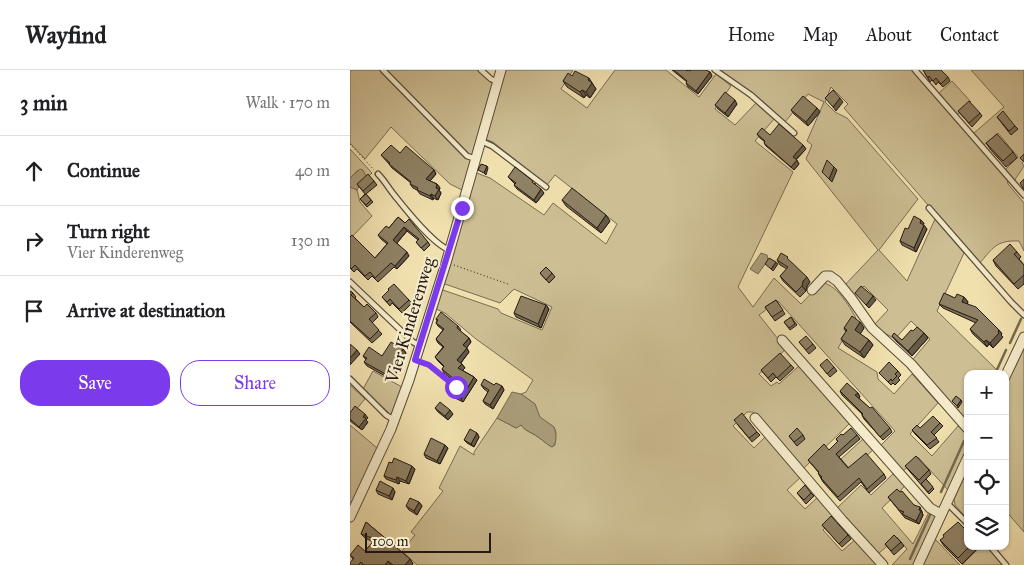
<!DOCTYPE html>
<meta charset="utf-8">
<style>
:root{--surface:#fff;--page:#f6f6f6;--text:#202124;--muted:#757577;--line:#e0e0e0;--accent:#7c3aed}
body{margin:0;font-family:"IM FELL Great Primer",serif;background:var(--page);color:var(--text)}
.controls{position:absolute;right:15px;bottom:15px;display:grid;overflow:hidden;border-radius:10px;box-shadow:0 1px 4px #0004}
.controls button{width:45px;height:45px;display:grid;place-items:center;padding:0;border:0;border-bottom:1px solid var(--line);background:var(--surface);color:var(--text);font:25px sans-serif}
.scale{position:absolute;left:15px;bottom:12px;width:126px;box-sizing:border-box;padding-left:5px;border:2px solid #251a14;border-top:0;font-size:14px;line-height:18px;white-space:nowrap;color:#251a14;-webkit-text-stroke:4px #f5ebca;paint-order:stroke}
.stop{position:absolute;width:15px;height:15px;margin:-11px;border:4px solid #7c3aed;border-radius:50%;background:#fff}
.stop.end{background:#7c3aed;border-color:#fff;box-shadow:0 1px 5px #0008}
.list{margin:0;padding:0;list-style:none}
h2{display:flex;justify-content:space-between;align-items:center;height:65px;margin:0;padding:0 20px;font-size:21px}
h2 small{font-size:16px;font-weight:400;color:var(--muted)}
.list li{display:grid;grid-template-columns:32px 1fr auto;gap:15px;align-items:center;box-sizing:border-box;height:70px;padding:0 20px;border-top:1px solid var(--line)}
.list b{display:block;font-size:19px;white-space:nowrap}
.list p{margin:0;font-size:16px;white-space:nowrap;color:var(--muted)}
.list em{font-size:16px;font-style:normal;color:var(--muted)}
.actions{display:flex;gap:10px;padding:15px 20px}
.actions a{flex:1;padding:11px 0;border:1px solid var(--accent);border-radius:20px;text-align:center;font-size:18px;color:var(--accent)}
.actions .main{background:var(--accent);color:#fff}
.icon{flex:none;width:28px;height:28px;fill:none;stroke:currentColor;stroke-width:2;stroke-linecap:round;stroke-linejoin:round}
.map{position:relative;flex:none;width:674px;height:495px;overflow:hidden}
header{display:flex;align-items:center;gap:30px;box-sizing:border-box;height:70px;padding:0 25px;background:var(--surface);border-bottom:1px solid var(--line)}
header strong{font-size:24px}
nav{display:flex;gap:28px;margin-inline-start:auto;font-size:18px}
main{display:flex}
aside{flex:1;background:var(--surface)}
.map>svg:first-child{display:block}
</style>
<header>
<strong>Wayfind</strong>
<nav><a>Home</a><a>Map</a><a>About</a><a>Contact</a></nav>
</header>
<main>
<aside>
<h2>3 min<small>Walk · 170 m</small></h2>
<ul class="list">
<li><svg class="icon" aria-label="ahead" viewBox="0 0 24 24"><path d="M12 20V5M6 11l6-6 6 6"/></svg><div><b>Continue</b></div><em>40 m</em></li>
<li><svg class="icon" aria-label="right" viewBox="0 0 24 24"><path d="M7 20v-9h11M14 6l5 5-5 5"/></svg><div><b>Turn right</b><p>Vier Kinderenweg</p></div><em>130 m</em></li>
<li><svg class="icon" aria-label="arrive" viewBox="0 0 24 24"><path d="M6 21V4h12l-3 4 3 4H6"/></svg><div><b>Arrive at destination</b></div></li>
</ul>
<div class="actions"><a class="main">Save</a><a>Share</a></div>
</aside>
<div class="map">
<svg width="674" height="495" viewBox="0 0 674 495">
<rect width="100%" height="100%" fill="#f0e0ae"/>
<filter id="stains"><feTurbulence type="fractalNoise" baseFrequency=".004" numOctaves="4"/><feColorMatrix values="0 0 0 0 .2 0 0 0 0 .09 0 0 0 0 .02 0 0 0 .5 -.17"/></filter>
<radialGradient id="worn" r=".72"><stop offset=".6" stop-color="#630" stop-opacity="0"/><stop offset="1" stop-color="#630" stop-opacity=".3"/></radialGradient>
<g fill="#cdbe94" stroke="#796c54">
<path d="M0,0H30L115,87L121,90L112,120L100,114L41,57L15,89L0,73Z"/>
<path d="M36,0H128L140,11L144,12L122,86L118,84Z"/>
<path d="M155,0H223L211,19L237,38L265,0H316L349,27L366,4L381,16L365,39L385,55L406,33L425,48L405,71L443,102L388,217L403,237L424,208L451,234L471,213C485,212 500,237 506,248L488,278L527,302L528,309L544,324L562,304L588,333L560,364L582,386L608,356L618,365V377L598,420L568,387L551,403L529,377L545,361L428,231L409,245L436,279L409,304L421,316L427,312L429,314L450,295L500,353L453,399L403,342H397L383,356L404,378L417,365L452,406L437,420L455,439L469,426L487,446L473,460L492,481L506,469L530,495H67L52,481L65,465L61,462L93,421L89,418L110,376L124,385V382L147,348L166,358L171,355C176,362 181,362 188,367C194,371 196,374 202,377L205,375L206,362L204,357L189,347L185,334L171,324L176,322L183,310L126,269L95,243L84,238L90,219L148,239L151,243L192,260L202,237L164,219L150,233L92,213L124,102L140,108L194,145L203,133L256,174L267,154L205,105L197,115L143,72L135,69Z"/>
<path d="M369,0H562L657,109L658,114L674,133V181L669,171C646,170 643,178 629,194L494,38L498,34L481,17L475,32L485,42L497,48L568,129L529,180L557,211L585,149L614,183L587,241L651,304H618V359L559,294L580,269L561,251L545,269L523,256L538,240L514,216L502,227L493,217L528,180L456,89L462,75L457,71L474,32L458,24L435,52L403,23Z"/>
<path d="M621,0H674V91L672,93L674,96L664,111L655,100L668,87L648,63L634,75L624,63L654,37Z"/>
<path d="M602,11L621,32L607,45L588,24Z"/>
<path d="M0,79L22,103L17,108L8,100L0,108Z"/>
<path d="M0,117L7,120L10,132L22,146L0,169Z"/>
<path d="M674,278V462L655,440V318Z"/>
<path d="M23,301L52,317L41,345L13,319Z"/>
<path d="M0,315L15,329L0,347Z"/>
<path d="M0,355L27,378L0,436Z"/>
<path d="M514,368L524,379L501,400L491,389Z"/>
<path d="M618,399V450L605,435L604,429Z"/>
<path d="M543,404L555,416L532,438L563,474L580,440L586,446L564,495H542L557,479L547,467L527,485L486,439L511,415L521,425Z"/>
<path d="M584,468L610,495H571Z"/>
<path d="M631,476H637L653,495H612Z"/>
</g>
<g fill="#ab9d7a" stroke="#756951">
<path d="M10,99L13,100L16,106L7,120L0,117V108Z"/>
<path d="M411,183L417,185L418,190L408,204L400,199Z"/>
<path d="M162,322L171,324L185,334L190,347L204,357C206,363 208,372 202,377C196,374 194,371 188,367C182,362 176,362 171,355L166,358L147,348Z"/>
</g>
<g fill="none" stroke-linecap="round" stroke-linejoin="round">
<g stroke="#756951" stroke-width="2.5">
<path d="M660,273L671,249"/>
<path d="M645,304L656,280"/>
<path d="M591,422L614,371"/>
<path d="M560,489L580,445"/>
</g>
<defs>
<g id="lane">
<path d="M33,0L117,86L126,89"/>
<path d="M131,0L141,9L148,12"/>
<path d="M365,0L401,25L444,63"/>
<path d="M565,0L674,125"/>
<path d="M131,71L142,76L196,117"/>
<path d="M28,104C35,111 39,119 45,126C57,141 82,173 99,180"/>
<path d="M579,138L661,232L674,245"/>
<path d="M0,212L63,272L69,275"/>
<path d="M0,309L36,345L44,350"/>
<path d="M597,433L618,454"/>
<path d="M640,476L656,495"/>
</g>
<g id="street">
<path d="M462,220L475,206H480L487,211L501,228L522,258L561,294L618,359"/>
<path d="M432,270L580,438L591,444"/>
<path d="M655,307L674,267"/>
<path d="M405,348L492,450L533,495"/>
<path d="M0,447L41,359L59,310L96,193L151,0"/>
<path d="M568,495L618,387"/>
</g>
</defs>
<use href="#lane" stroke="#584c3a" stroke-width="7"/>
<use href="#street" stroke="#584c3a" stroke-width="11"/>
<g stroke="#251a14" stroke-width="1" stroke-dasharray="1 2.5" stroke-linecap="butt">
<path d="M0,74L24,100"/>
<path d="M104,195L158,214"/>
<path d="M73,293L79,295L102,313"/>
</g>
<use href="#lane" stroke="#f5ebca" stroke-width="4.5"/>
<use href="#street" stroke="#f5ebca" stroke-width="9"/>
</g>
<g fill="#7b6f56" stroke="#251a14">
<path d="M322,0H336L337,1L360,2L362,6L348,24L338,17L336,13L337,12Z"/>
<path d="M573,0L598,7L600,11L593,17L588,12L586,15L582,10L580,12Z"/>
<path d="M222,6L243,14V15L246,19L240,28L236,25L234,28L217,17L213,11Z"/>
<path d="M387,34L378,47L368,39L365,35Z"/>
<path d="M467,38L470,42L458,56L444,44L441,40Z"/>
<path d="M608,41L630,43L632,46L622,57Z"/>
<path d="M647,47L665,56L668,59L661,65Z"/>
<path d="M407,64L420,65L453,75L456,79L446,90L449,94L444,100L416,76L414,73L415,72L410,68Z"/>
<path d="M636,73L663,82L667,88L656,97L640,79Z"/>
<path d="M50,83L84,100L86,104L80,111L87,114L90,118L89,120L91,123L88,130L83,128V130L70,124L67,120L63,118L60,114L61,113L42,98L39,94L31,85Z"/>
<path d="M158,107L186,114L185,115L194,123L186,133L167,119L164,115L165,114Z"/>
<path d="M24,111L27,115L16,124L23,132L17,137L10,129L15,124L7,114Z"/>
<path d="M212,130L260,151L251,163L216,136Z"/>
<path d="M48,147L78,172L80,175L74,181L66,172L68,170L57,161L47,173L59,186L47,199L44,197L28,212L22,206L18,210L7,199L4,202L0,198V167L25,188L37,174L31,169L28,165L39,158Z"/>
<path d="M571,150L574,153L573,155L577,159L566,182L552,175L550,171L558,159Z"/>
<path d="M667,182L671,187L669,189L674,195V214L668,219L646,196L643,190Z"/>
<path d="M427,190L441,192L460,212L457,216L456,221L450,227L433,211L430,206L437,199L430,195Z"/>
<path d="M190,203H202L205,207L199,213Z"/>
<path d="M0,221L3,223L6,227L5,228L14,237L26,243L28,247L22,253L32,264L22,273L0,252Z"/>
<path d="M32,227L59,230L62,233L52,243L42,233L40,236Z"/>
<path d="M614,227L618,232L617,234L649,260L652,264L651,265L653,267L643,278L639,274L637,277L623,264L620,259L626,253L593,238L589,234Z"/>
<path d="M426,230L435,244L425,251L415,237Z"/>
<path d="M196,235L199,239L191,258L166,247L164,243Z"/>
<path d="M441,247L447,255L440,260L434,252Z"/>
<path d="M86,249L108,256L111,260L110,261L119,268L121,272L116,278L119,282L111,293L115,298L112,300L124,307L127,310L113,332L101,326L98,322L104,311L94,303L92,299L94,297L88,291L85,287L93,277L88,273L86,269L93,260L88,256L86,253L87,251Z"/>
<path d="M510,252L514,258L510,264L519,270L523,275L514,288L495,275L491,269L496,262L494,258Z"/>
<path d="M563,261L574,263L578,268L562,286L546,271L542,266L552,270Z"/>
<path d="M449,272L463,274L466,278L459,284Z"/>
<path d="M53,279L56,283L46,298L48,300L42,310L17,296L14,292L16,290L13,286H32Z"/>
<path d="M441,295L444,298L430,311L426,307L421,312L411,300Z"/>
<path d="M470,295L484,297L487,301L480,307Z"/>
<path d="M548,301L551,305L548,308L550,310L545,315L543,313L541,315L529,303Z"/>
<path d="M131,315L152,316L154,320L143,339L135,334L133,331L138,322L134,319Z"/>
<path d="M490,321L508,323L510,327L509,328L540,358L542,362L533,370L514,349L512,345V344L492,325Z"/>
<path d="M85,338L103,344L98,350L88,342Z"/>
<path d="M0,343L18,348L16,350L18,352L12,360L0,351Z"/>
<path d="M590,353L593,356L584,365L589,372L580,379L565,364L562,360Z"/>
<path d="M387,354L407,362L410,365L402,372Z"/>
<path d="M127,363L129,367L124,377L117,373L114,370Z"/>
<path d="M453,365L455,369L447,376L439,366Z"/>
<path d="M493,365H507L510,369L489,387L498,398L534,404L536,408L519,423L511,412L490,431L473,412L468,403H469L458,390L479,380L488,372L486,369Z"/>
<path d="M98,378L90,394L76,388L74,384Z"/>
<path d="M42,393L65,399L59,414L50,411L49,414L36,409L34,406Z"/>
<path d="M555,396L579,400L581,404L576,409L584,419L579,424Z"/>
<path d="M26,420L45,422L42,430L28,424Z"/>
<path d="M447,423H461L464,426L456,434Z"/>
<path d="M538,427L564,435L572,441V442L573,445L569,454L555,448Z"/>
<path d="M69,432L72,436L67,445L59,440L56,436Z"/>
<path d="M16,452L60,489L63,494L62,495H0L3,489L0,485L15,481L23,472L15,468L11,464Z"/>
<path d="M472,455L498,465L501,469L492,477Z"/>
<path d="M590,470L618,476H630L612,494L594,476Z"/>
<path d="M551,472L554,476L544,485L535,474Z"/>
</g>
<g fill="#645a46" stroke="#251a14">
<path d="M360,2L362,6L348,24L346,21Z"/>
<path d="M239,8L246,19L240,28L236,22L238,10Z"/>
<path d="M232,20L236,25L234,28L230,22Z"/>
<path d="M490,28L493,32L486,41L483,37Z"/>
<path d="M385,30L387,34L378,47L375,43Z"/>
<path d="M467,38L470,42L458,56L456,52Z"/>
<path d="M453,75L456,79L445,90L443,87Z"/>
<path d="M447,90L449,94L444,100L441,97Z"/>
<path d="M137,96L138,98L136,105L134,103Z"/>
<path d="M484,97L487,100L482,112L479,109Z"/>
<path d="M84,100L86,104L79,112L76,109Z"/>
<path d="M87,114L90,118L89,120L91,123L88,130L85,126L86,118Z"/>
<path d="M191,119L194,123L186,133L184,130Z"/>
<path d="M81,124L83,128V130L80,126Z"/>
<path d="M256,145L260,151L251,163L247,158Z"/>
<path d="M571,150L574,153L572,157L570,153Z"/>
<path d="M574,155L577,159L566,182L564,178Z"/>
<path d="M54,157L57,161L46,174L43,170Z"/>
<path d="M57,182L59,186L47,199L45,196Z"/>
<path d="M426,192L428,194L423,201L421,199Z"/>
<path d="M457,207L460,212L457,216L456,221L452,216L453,211Z"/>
<path d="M523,226L526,230L519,238L516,235Z"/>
<path d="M614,227L618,232L616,236L612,232Z"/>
<path d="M196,235L199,239L191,258L188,254Z"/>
<path d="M510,252L514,258L509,266L505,260Z"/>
<path d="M649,260L652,264L651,265L653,267L643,278L640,273Z"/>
<path d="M574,263L578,268L562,286L558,281Z"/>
<path d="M119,268L121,272L116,279L113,275Z"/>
<path d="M519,270L523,275L514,288L510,282Z"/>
<path d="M636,270L639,274L637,277L634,272Z"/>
<path d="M117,278L119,282L110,294L107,290Z"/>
<path d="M53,279L56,283L46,298L48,300L42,310L39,306L43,295Z"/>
<path d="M7,280L10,284L0,295V288Z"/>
<path d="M112,294L115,298L111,302L108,298Z"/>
<path d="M124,307L127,310L113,332L111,329Z"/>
<path d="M152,316L154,320L143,339L140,335Z"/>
<path d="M508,323L510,327L508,329L505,325Z"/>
<path d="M611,330L612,332L608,338L607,336Z"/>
<path d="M100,340L103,344L98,350L95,346Z"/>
<path d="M15,344L18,348L16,350L18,352L12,360L9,357L13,347Z"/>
<path d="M127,363L129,367L124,377L121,374Z"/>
<path d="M95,375L98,378L90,394L87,391Z"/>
<path d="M62,396L65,399L59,414L56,411Z"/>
<path d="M47,407L50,411L49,414L46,410Z"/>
<path d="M43,418L45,422L42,430L39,426Z"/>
<path d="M69,432L72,436L67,445L64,441Z"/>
<path d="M570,437L573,445L569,454L566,451Z"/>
<path d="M60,489L63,494L62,495H55Z"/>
<path d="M38,491L41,495H35Z"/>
</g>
<g fill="#8f8164" stroke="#251a14">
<path d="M324,0H336L337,1L338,0L340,1L341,0H356L360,2L346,21L336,13L337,11Z"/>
<path d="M573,0H591L598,7L591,14L586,8L583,11L579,6L578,8Z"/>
<path d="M225,1L239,8L238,10L242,13L236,22L232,20L230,22L213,11L218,3L222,6Z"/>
<path d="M483,20L490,28L483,37L475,28Z"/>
<path d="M375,22L385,30L375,43L365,35Z"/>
<path d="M453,26L467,38L456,52L441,40Z"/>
<path d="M619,31L630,43L619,53L608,41Z"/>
<path d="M653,41L665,56L659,61L647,47Z"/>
<path d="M429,54L453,75L443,87L447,90L441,97L414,73L415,71L407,64L412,58L420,65Z"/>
<path d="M647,64L663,82L653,91L636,73Z"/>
<path d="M41,75L50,83L56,76L84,100L76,109L87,114L86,118L89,119L85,126L81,124L80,126L67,120L68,118L60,114L61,112L39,94L40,93L31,85Z"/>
<path d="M674,84V92L670,88Z"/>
<path d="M477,90L484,97L479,109L472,102Z"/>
<path d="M131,94L137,96L134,103L128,100Z"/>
<path d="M165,97L183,111L182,112L191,119L184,130L164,115L166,113L158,107Z"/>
<path d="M18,104L24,111L13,121L7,114Z"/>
<path d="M674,109V120L670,113Z"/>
<path d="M222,118L256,145L247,158L212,130Z"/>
<path d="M16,124L21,130L16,135L10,129Z"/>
<path d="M564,146L571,150L570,153L574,155L564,178L550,171L555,158L558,159Z"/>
<path d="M48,147L55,153L59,149L78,172L71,178L66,172L69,169L54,157L43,170L57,182L45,196L41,193L25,208L20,202L15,206L5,195L1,199L0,197V167L2,165L25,188L38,173L28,165L36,156L39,158Z"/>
<path d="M660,174L667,182L664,184L674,195V205L664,214L643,190Z"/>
<path d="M431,183L438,187L437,188L457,207L453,211L452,216L446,222L430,206L438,197L427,190Z"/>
<path d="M419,188L426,192L421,199L415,194Z"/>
<path d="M196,197L202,203L196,210L190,203Z"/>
<path d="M44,214L59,230L49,239L40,229L37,232L32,227L39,220L38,219Z"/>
<path d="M511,216L523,226L516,235L505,223Z"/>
<path d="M0,221L3,223L1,225L14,237L17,234L26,243L19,249L29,260L20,269L0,251Z"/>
<path d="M594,223L605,228L607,224L614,227L612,232L626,237L649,260L648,261L649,263L640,273L636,270L634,272L620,259L628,250L589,234Z"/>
<path d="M171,226L196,235L188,254L164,243Z"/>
<path d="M426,230L433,240L422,247L415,237Z"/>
<path d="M91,242L108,256L107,258L119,268L113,275L117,278L107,290L112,294L108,298L124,307L111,329L98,322L105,310L92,299L94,296L85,287L94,277L86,269L94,259L86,253L88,250L86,249Z"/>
<path d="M502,246L510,252L505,260L519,270L510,282L491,269L497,260L494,258Z"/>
<path d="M441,247L445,254L439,258L434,252Z"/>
<path d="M567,257L574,263L558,281L542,266L544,263L552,270L561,260L563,261Z"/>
<path d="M456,266L463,274L456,280L449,272Z"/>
<path d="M41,272L53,279L43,295L45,297L39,306L14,292L17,288L13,286L19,277L32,286Z"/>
<path d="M0,274L7,280L0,288Z"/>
<path d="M430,283L441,295L427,308L423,303L418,308L411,300Z"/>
<path d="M477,289L484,297L477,304L470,295Z"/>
<path d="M539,292L548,301L545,304L547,306L542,311L541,309L538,312L529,303Z"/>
<path d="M134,309L144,315L146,313L152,316L140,335L133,331L139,320L131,315Z"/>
<path d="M497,313L508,323L505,325L520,338L522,337L540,358L530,367L512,345L513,344L490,321Z"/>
<path d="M606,326L611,330L607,336L602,331Z"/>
<path d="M90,332L100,340L95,346L85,338Z"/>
<path d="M5,336L15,344L13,347L16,348L9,357L0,349V343Z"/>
<path d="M392,343L407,362L399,368L384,350Z"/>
<path d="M583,346L590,353L581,362L587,368L577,375L562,360L567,355L570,358Z"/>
<path d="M447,358L453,365L444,372L439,366Z"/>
<path d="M501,358L507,365L486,384L498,398L516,383L534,404L517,419L509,408L488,427L471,408L472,407L468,403L469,402L458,390L474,374L479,380L488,371L486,369L491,364L493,365Z"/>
<path d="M120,359L127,363L121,374L114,370Z"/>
<path d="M81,368L95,375L87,391L74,384Z"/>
<path d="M566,386L579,400L569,410L555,396Z"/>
<path d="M44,388L62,396L56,411L47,407L46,410L34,406L39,392L42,393Z"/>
<path d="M576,409L583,417L578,422L571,414Z"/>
<path d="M30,411L43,418L39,426L26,420Z"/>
<path d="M455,415L461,423L454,430L447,423Z"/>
<path d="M547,419L550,422L552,421L564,435L570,437L569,440L571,441L566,451L552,444L554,442L549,440L538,427Z"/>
<path d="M60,428L69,432L64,441L56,436Z"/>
<path d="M481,446L498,465L489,474L472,455Z"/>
<path d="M16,452L60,489L55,495H43L38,491L35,495H14L11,492L8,495H0V493L4,488L0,485L8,475L15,481L25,469L11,464Z"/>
<path d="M608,452L618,462V476H620L608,488L590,470L594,467L593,465Z"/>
<path d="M544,465L551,472L541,481L535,474Z"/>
</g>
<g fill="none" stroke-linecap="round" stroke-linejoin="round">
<path stroke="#7c3aed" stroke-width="6" d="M106,317L79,295L65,290L112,138"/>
</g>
<g text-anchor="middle" stroke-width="4.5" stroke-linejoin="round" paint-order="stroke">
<g font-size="18" fill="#251a14" stroke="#f5ebca">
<text transform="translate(60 250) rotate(-73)" y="6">Vier Kinderenweg</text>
</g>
</g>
<rect width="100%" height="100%" filter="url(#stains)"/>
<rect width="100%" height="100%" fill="url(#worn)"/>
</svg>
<div class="controls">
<button>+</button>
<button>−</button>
<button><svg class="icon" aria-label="locate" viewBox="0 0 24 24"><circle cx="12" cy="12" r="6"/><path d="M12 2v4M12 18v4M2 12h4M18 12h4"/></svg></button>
<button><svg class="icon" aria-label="layers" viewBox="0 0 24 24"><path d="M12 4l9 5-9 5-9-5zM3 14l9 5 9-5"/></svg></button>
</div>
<div class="scale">100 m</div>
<div class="stop" style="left:106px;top:317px"></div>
<div class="stop end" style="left:112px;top:138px"></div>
</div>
</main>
